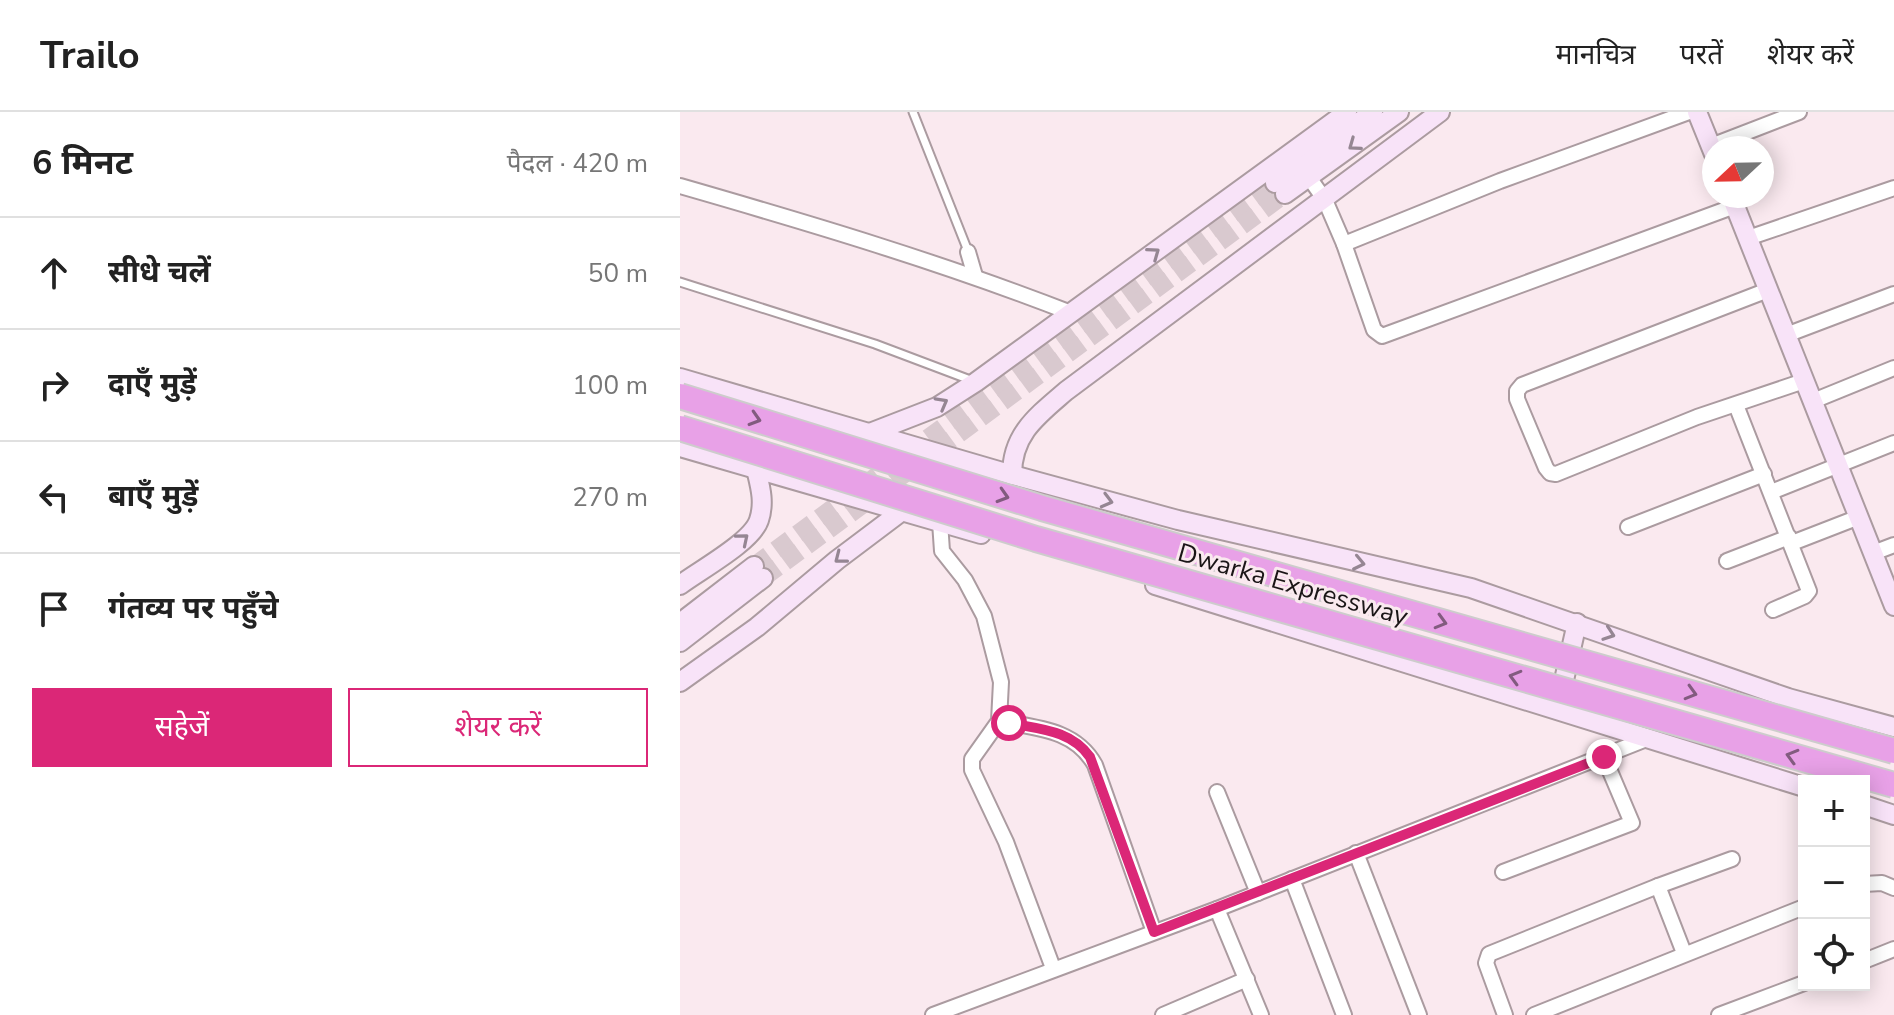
<!DOCTYPE html>
<html lang="hi">
<meta charset="utf-8">
<style>
:root{--surface:#fff;--page:#f2f2f2;--text:#222;--muted:#767676;--line:#e0e0e0;--accent:#db2777}
body{margin:0;font-family:"Nunito Sans","Noto Sans Devanagari",sans-serif;background:var(--page);color:var(--text)}
.controls{position:absolute;right:24px;bottom:24px;display:grid;overflow:hidden;border-radius:0px;box-shadow:0 4px 20px #0003}
.controls button{width:72px;height:72px;display:grid;place-items:center;padding:0;border:0;border-bottom:2px solid var(--line);background:var(--surface);color:var(--text);font:40px sans-serif}
.compass{position:absolute;left:1022px;top:24px;width:72px;height:72px;border-radius:50%;background:var(--surface);box-shadow:0 4px 20px #0003;rotate:248deg}
.stop{position:absolute;width:24px;height:24px;margin:-18px;border:6px solid #db2777;border-radius:50%;background:#fff}
.stop.end{background:#db2777;border-color:#fff;box-shadow:0 2px 8px #0008}
.list{margin:0;padding:0;list-style:none}
h2{display:flex;justify-content:space-between;align-items:center;height:104px;margin:0;padding:0 32px;font-size:34px}
h2 small{font-size:26px;font-weight:400;color:var(--muted)}
.list li{display:grid;grid-template-columns:52px 1fr auto;gap:24px;align-items:center;box-sizing:border-box;height:112px;padding:0 32px;border-top:2px solid var(--line)}
.list b{display:block;font-size:30px;white-space:nowrap}
.list em{font-size:26px;font-style:normal;color:var(--muted)}
.actions{display:flex;gap:16px;padding:24px 32px}
.actions a{flex:1;padding:18px 0;border:2px solid var(--accent);border-radius:0px;text-align:center;font-size:28px;color:var(--accent)}
.actions .main{background:var(--accent);color:#fff}
.icon{flex:none;width:44px;height:44px;fill:none;stroke:currentColor;stroke-width:2;stroke-linecap:round;stroke-linejoin:round}
.map{position:relative;flex:none;width:1214px;height:903px;overflow:hidden}
header{display:flex;align-items:center;gap:48px;box-sizing:border-box;height:112px;padding:0 40px;background:var(--surface);border-bottom:2px solid var(--line)}
header strong{font-size:38px}
nav{display:flex;gap:44px;margin-inline-start:auto;font-size:28px}
main{display:flex}
aside{flex:1;background:var(--surface)}
.map>svg:first-child{display:block}
</style>
<header>
<strong>Trailo</strong>
<nav><a>मानचित्र</a><a>परतें</a><a>शेयर करें</a></nav>
</header>
<main>
<aside>
<h2>6 मिनट<small>पैदल · 420 m</small></h2>
<ul class="list">
<li><svg class="icon" aria-label="ahead" viewBox="0 0 24 24"><path d="M12 20V5M6 11l6-6 6 6"/></svg><div><b>सीधे चलें</b></div><em>50 m</em></li>
<li><svg class="icon" aria-label="right" viewBox="0 0 24 24"><path d="M7 20v-9h11M14 6l5 5-5 5"/></svg><div><b>दाएँ मुड़ें</b></div><em>100 m</em></li>
<li><svg class="icon" aria-label="left" viewBox="0 0 24 24"><path d="M17 20v-9H6M10 6l-5 5 5 5"/></svg><div><b>बाएँ मुड़ें</b></div><em>270 m</em></li>
<li><svg class="icon" aria-label="arrive" viewBox="0 0 24 24"><path d="M6 21V4h12l-3 4 3 4H6"/></svg><div><b>गंतव्य पर पहुँचे</b></div></li>
</ul>
<div class="actions"><a class="main">सहेजें</a><a>शेयर करें</a></div>
</aside>
<div class="map">
<svg width="1214" height="903" viewBox="0 0 1214 903">
<rect width="100%" height="100%" fill="#fae9ef"/>
<g fill="none" stroke-linecap="round" stroke-linejoin="round">
<g stroke="#d9c9cf" stroke-width="18" stroke-dasharray="18 9" stroke-linecap="butt">
<path d="M74,454L595,71"/>
<path d="M83,466L605,82"/>
</g>
<defs>
<g id="lane">
<path d="M233,0L288,139"/>
<path d="M0,170L195,232L293,269"/>
</g>
<g id="street">
<path d="M1031,34L1119,0"/>
<path d="M623,57L645,88L664,132L694,218L702,224L1055,94"/>
<path d="M0,74C132,112 263,151 391,201"/>
<path d="M1068,126L1214,76"/>
<path d="M664,132L820,69L1009,0"/>
<path d="M288,140L295,164"/>
<path d="M1088,178L842,273L837,279V287L866,356L870,361L876,362L1017,305L1124,269"/>
<path d="M1106,223L1214,182"/>
<path d="M1133,289L1214,256"/>
<path d="M1056,293L1129,479L1125,484L1093,498"/>
<path d="M1091,380L1214,331"/>
<path d="M260,410L262,439L285,468L304,504L321,570L319,609L292,647V658L326,730L373,856"/>
<path d="M948,415L1084,362"/>
<path d="M1112,431L1179,405"/>
<path d="M1193,441L1214,433"/>
<path d="M1047,449L1109,425"/>
<path d="M319,609C356,616 395,617 415,653L474,820"/>
<path d="M537,680L578,781"/>
<path d="M676,741L739,903"/>
<path d="M823,760L952,711L924,645"/>
<path d="M612,767L664,903"/>
<path d="M1184,772L1202,771L1214,776"/>
<path d="M978,774L1004,841"/>
<path d="M537,797L581,903"/>
<path d="M1184,849L1214,837"/>
<path d="M253,903L537,797L969,626"/>
<path d="M483,903L567,867"/>
<path d="M825,903L806,851L809,842L978,774L1052,747"/>
<path d="M854,903L1124,795"/>
<path d="M1039,903L1124,871"/>
</g>
<g id="secondary">
<path d="M1017,0L1034,42"/>
<path d="M595,71L693,0"/>
<path d="M605,82L719,0"/>
<path d="M1051,84L1214,494"/>
<path d="M0,266L329,362L498,408L791,476L1108,586L1214,615"/>
<path d="M190,321L257,295L296,270L667,0"/>
<path d="M0,335L301,422"/>
<path d="M332,363C332,322 357,304 386,279L760,0"/>
<path d="M0,473C20,458 72,430 79,408C85,390 80,374 76,357"/>
<path d="M475,473L1124,675"/>
<path d="M0,511L74,454"/>
<path d="M0,530L83,466"/>
<path d="M0,570L77,515L157,448L222,399"/>
<path d="M879,590L897,511"/>
<path d="M1184,693L1214,703"/>
</g>
</defs>
<use href="#lane" stroke="#ab9ba0" stroke-width="11"/>
<use href="#street" stroke="#ab9ba0" stroke-width="18"/>
<use href="#secondary" stroke="#ab9ba0" stroke-width="22"/>
<use href="#lane" stroke="#fff" stroke-width="7"/>
<use href="#street" stroke="#fff" stroke-width="14"/>
<use href="#secondary" stroke="#f8e3f8" stroke-width="18"/>
<defs>
<g id="highway-bridge">
<path d="M0,284L362,396L1214,639"/>
<path d="M0,316L356,427L1214,673"/>
</g>
</defs>
<use href="#highway-bridge" stroke="#cdcccc" stroke-width="28" stroke-linecap="butt"/>
<use href="#highway-bridge" stroke="#e8a1e7" stroke-width="24"/>
</g>
<defs><path id="oneway-chevron" d="M-2-3.5L2.5 0L-2 3.5" fill="none" stroke-width="1.6" stroke-linecap="round" stroke-linejoin="round" transform="scale(2)"/></defs>
<g stroke="#958693">
<use href="#oneway-chevron" transform="translate(674 33) rotate(144)"/>
<use href="#oneway-chevron" transform="translate(474 141) rotate(-36)"/>
<use href="#oneway-chevron" transform="translate(262 291) rotate(-29)"/>
<use href="#oneway-chevron" transform="translate(427 389) rotate(15)"/>
<use href="#oneway-chevron" transform="translate(63 427) rotate(-40)"/>
<use href="#oneway-chevron" transform="translate(160 446) rotate(142)"/>
<use href="#oneway-chevron" transform="translate(679 451) rotate(12)"/>
<use href="#oneway-chevron" transform="translate(929 522) rotate(19)"/>
</g>
<g stroke="#825b7f">
<use href="#oneway-chevron" transform="translate(75 307) rotate(17)"/>
<use href="#oneway-chevron" transform="translate(323 384) rotate(17)"/>
<use href="#oneway-chevron" transform="translate(761 510) rotate(16)"/>
<use href="#oneway-chevron" transform="translate(835 565) rotate(-164)"/>
<use href="#oneway-chevron" transform="translate(1011 581) rotate(16)"/>
<use href="#oneway-chevron" transform="translate(1112 644) rotate(-164)"/>
</g>
<g fill="none" stroke-linecap="round" stroke-linejoin="round">
<path stroke="#db2777" stroke-width="10" d="M329,611C359,617 391,618 410,645L474,820L924,645"/>
</g>
<g text-anchor="middle" stroke-width="6" stroke-linejoin="round" paint-order="stroke">
<g font-size="26" fill="#1b1517" stroke="#fae9ef">
<text transform="translate(613 472) rotate(16)" y="9">Dwarka Expressway</text>
</g>
</g>
</svg>
<div class="controls">
<button>+</button>
<button>−</button>
<button><svg class="icon" aria-label="locate" viewBox="0 0 24 24"><circle cx="12" cy="12" r="6"/><path d="M12 2v4M12 18v4M2 12h4M18 12h4"/></svg></button>
</div>
<svg class="compass" viewBox="-18 -18 36 36"><path d="M0-13l5 13h-10z" fill="#e53935"/><path d="M0 13l5-13h-10z" fill="#767676"/></svg>
<div class="stop" style="left:329px;top:611px"></div>
<div class="stop end" style="left:924px;top:645px"></div>
</div>
</main>
